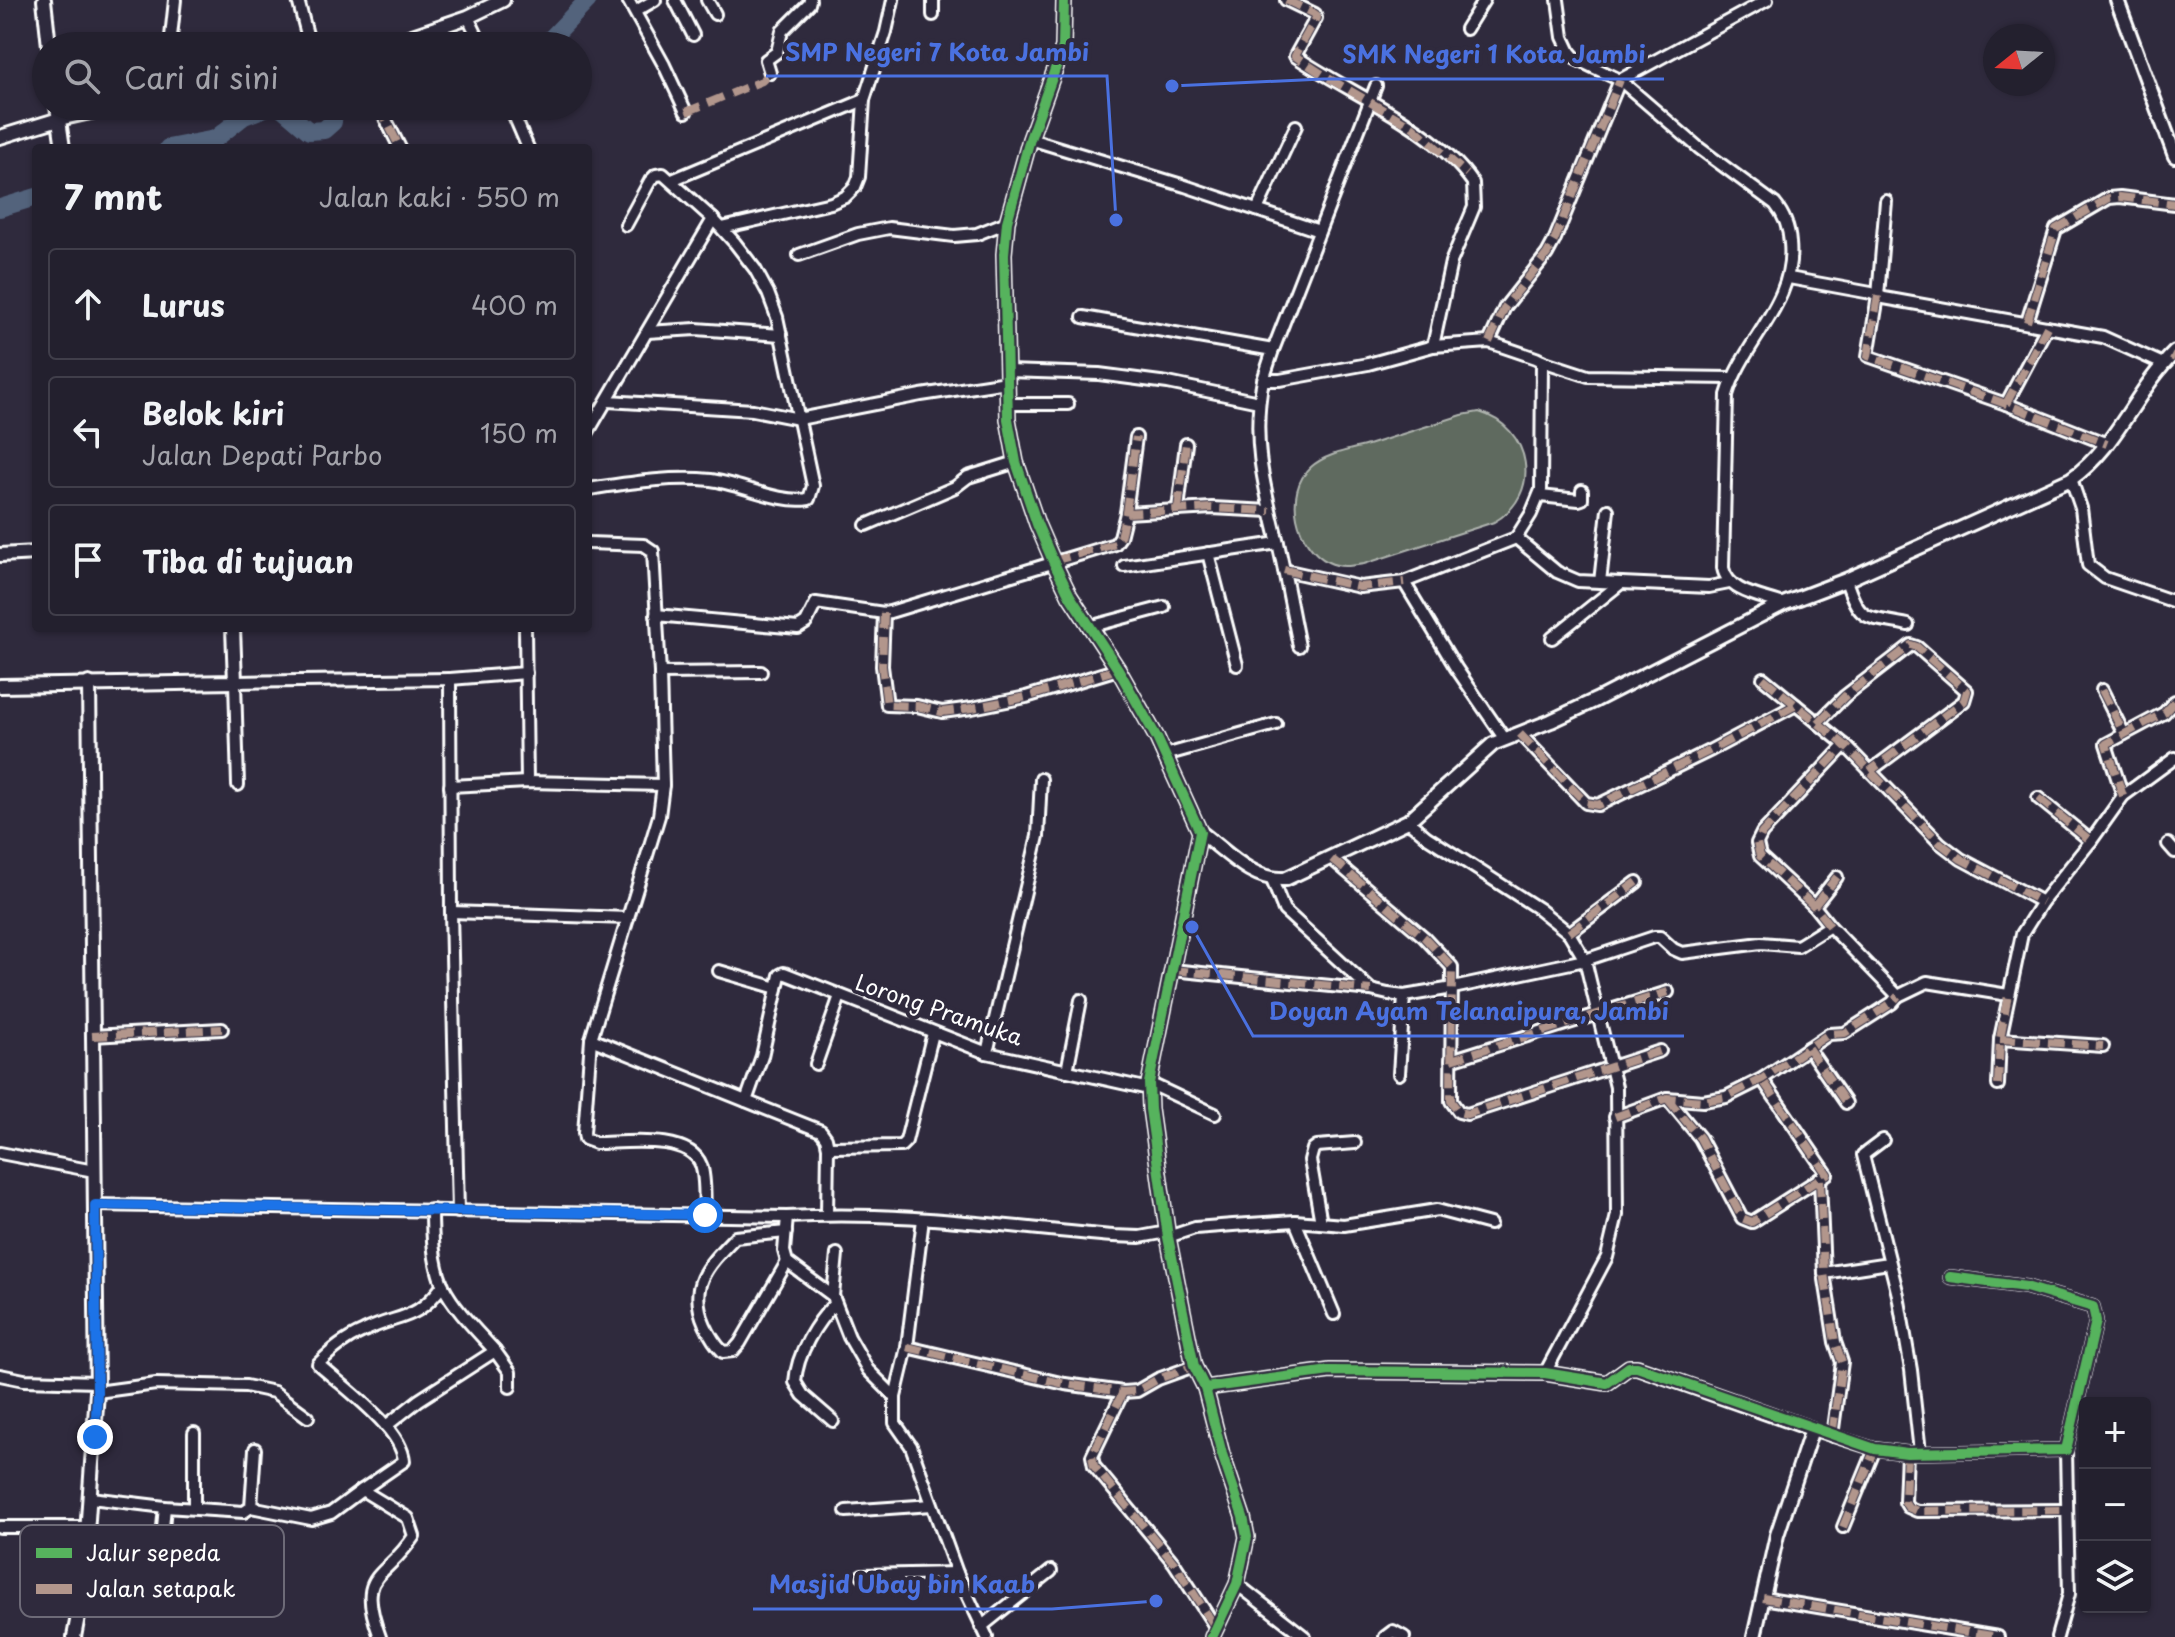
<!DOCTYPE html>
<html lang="id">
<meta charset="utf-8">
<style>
:root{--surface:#23202e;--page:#2f2d3a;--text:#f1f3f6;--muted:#a3a3aa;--line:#403e4a}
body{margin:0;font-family:"Playpen Sans",sans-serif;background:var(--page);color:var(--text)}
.controls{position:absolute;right:24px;bottom:24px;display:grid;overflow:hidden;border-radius:8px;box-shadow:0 2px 6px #0004}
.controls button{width:72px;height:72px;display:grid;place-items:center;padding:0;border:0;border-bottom:2px solid var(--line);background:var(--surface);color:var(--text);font:40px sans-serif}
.compass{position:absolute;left:1983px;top:24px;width:72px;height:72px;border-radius:50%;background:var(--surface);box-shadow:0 2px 6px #0004;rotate:252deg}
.stop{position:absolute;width:24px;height:24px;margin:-18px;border:6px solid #1a73e8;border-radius:50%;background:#fff}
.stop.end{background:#1a73e8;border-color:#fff;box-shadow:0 2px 8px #0008}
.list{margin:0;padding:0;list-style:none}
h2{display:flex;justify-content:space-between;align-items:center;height:104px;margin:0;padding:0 32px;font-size:34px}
h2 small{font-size:26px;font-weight:400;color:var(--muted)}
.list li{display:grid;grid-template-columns:52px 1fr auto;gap:24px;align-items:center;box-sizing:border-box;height:112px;margin:0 16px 16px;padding:0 16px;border:2px solid var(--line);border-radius:8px}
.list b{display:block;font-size:30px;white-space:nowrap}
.list p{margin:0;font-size:26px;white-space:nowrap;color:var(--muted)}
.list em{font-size:26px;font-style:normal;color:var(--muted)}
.icon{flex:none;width:44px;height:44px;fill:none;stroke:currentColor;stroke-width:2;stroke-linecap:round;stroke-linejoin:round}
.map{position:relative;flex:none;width:2175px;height:1637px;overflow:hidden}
.search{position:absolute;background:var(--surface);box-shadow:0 2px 6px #0004;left:32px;top:32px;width:560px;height:88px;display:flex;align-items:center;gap:20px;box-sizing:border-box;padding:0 28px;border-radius:44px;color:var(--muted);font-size:30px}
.panel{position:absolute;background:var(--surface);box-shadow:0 2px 6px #0004;left:32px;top:144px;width:560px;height:488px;border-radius:8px}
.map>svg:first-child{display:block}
</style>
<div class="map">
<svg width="2175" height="1637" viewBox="0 0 2175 1637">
<rect width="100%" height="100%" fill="#2f2a3d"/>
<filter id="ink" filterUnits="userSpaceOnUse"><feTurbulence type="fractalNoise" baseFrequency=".0125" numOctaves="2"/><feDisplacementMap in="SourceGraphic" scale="16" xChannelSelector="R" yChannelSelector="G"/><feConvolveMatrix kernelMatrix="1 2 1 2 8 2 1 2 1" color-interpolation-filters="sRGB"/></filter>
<g filter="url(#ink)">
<path fill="#5f6a5f" stroke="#afb4af" stroke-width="2" d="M1479,412C1531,427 1544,494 1494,522L1364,564C1351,566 1340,568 1328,562C1296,546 1283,492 1311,467C1325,454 1350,450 1368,445C1399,435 1430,425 1462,415Z"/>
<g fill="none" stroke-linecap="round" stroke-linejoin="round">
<g stroke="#52637c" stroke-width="18">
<path d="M544,46L588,0"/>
<path d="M273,106L282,108L309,131L324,130L333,122L334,106"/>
<path d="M168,148L215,139L244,116L270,106"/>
<path d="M0,208L36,197"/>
</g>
<defs>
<g id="minor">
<path d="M298,0L310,46"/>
<path d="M628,0L664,65L686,112"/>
<path d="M675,0L693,35"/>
<path d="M707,0L715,14"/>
<path d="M1286,0L1315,14L1316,18L1295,56C1352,95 1434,126 1473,183L1474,207L1451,262L1433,346"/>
<path d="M1558,0L1563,37L1570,52L1576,59L1620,80L1699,148L1775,204C1785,216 1789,228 1790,243C1796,303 1743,341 1727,395L1723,568C1728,593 1762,596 1783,604"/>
<path d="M636,11L655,0"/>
<path d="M933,15V0"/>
<path d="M468,17L482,46"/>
<path d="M1466,29L1484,0"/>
<path d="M170,46L175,0"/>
<path d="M770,73L766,60L777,52L782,31L809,4L810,0"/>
<path d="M379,106L400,148"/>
<path d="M510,106L528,148"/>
<path d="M1030,139L1185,186L1319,231"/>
<path d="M672,180L864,100"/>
<path d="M1886,201L1878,296L1868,356L2006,404L2107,444"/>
<path d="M1257,210L1296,126"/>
<path d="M722,228L831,203L845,197L855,187L859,177L864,100L886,32L893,0"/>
<path d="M799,255L858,234L889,228L954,236L977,234L1007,222"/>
<path d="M1789,278L1871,293L1884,298L2103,337L2163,364"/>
<path d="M1083,317L1273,350"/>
<path d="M2027,322L2056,229L2109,198L2120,197L2175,204"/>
<path d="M647,332L696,329L781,335"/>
<path d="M1489,342L1505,307L1547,254L1554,241L1620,80L1767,0"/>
<path d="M1542,361L1588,376L1732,378"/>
<path d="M1006,371L1099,374L1168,383L1259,402"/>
<path d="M1263,380C1251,439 1264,486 1278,543C1286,577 1292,612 1299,646"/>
<path d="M608,401L753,410L799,419L921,395L1007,382"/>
<path d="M1007,404H1068"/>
<path d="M2006,404L2047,327"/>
<path d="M588,432L713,219"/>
<path d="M2071,479L2081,508L2088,565L2105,578L2175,602"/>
<path d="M588,489C629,483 670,476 711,480C741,484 780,504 809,499L813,486L777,317L768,293L755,269L735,243L713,219L663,174L656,175L650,181L626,225"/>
<path d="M1540,496L1579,500L1582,499V491"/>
<path d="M1178,509L1186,444"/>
<path d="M1126,513L1136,437"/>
<path d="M866,525L955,487L968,477L1016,462"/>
<path d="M1516,538L1557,572L1578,581L1709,587L1729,583"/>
<path d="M588,543L644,545L653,551L660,673L663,785L659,816L591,1039L584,1133L585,1139L596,1143C623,1143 689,1133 701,1165C706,1179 704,1199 705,1215"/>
<path d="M1208,553L1237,665"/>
<path d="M1124,566L1278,543"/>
<path d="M1284,570L1360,587L1404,582L1516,538L1531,514L1541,490L1542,361L1536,358L1489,342L1433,346L1368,364L1280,380H1263L1273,350L1376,86"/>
<path d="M1846,580C1860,624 1866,616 1908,625"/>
<path d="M1404,582L1456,668L1504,738"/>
<path d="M1600,582L1608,510"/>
<path d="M884,613L882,666L887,705L917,706L942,712L972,708L1026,697L1118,669"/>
<path d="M656,615L798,628L806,623L816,603L884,613L890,612L1115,544L1120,537L1126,513L1212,508L1270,511"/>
<path d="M1089,627L1164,607"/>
<path d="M525,628L527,782"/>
<path d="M1552,638L1621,583"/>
<path d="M660,673L761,672"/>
<path d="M1763,678L1845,745L1940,843L1961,859L2042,902"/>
<path d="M450,679L526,673"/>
<path d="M2102,690L2124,734"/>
<path d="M1818,723L1845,696L1911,645L1917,647L1967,691L1964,701L1870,771"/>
<path d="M1520,734L1586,803L1598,805L1711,750L1796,705"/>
<path d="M1845,745L1762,833L1757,843L1760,856L1814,906L1830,926L1898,996L1927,982L2008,995"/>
<path d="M1165,755L1276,724"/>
<path d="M238,785L235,682L450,679L451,912L458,1212"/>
<path d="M450,786L527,782L663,785"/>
<path d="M2123,796L2106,744L2164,713L2175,701"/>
<path d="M2038,798L2091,841"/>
<path d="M1408,821L1427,837L1539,909L1569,933L1585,960L1598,1014L1616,1087L1617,1215L1607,1257L1545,1373"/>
<path d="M2168,844L2175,852"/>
<path d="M1332,859L1424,937L1452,967L1451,1101L1459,1112L1467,1114L1660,1051"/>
<path d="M1272,880L1284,910L1371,990L1388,994L1404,996L1453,988L1585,960L1654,937H1660L1673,949L1682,953L1761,943L1798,946L1830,926"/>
<path d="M1814,906L1837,877"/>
<path d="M451,912L628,918"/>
<path d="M1569,933L1637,882"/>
<path d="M1172,970L1371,990"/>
<path d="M719,971L777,988"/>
<path d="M92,1036L222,1029"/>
<path d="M591,1039L821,1131L826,1138L828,1147L827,1214"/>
<path d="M2000,1039L2103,1046"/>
<path d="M1808,1048L1846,1103"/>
<path d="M987,1053L1038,836L1041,779"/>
<path d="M1451,1060L1668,992"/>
<path d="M816,1064L840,996"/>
<path d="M1067,1071L1081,1000"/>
<path d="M1399,1074L1404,996"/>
<path d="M1149,1083L1215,1114"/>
<path d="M1998,1085L2000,1039L2022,934L2042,902L2091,841L2123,796L2175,758"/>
<path d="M1667,1098L1700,1138L1742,1218L1752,1222L1827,1174L1762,1079"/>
<path d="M746,1101L762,1056L780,975L784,973L987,1053L1149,1089"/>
<path d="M1615,1117L1667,1098L1703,1101L1726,1097L1762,1079L1829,1034L1845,1033L1892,1003L1898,996"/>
<path d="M1883,1140L1863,1155L1898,1295L1911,1370L1920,1452"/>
<path d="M828,1147L901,1146L906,1141L933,1033"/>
<path d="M0,1153L94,1171"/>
<path d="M1820,1180L1824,1273L1835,1342L1842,1362L1832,1436"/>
<path d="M95,1205L787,1217C896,1210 1006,1227 1113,1236L1140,1237L1167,1232"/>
<path d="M787,1217L784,1251L787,1262L833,1296L849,1337L868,1370L895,1397V1423L911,1446L957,1573L987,1637"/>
<path d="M1295,1221L1334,1314"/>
<path d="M1321,1223L1310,1160L1313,1149L1317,1146L1355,1143"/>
<path d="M786,1232L735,1237C707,1266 687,1285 705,1325C710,1336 714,1343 723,1352L733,1351L740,1343L787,1262"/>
<path d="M1168,1237L1195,1228L1233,1225L1295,1221L1344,1225L1437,1210L1490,1224"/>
<path d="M1824,1273L1889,1263"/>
<path d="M833,1296L837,1254"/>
<path d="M907,1347L1065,1384L1123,1392L1137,1391L1158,1379L1194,1366"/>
<path d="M495,1351L510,1372V1387"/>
<path d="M0,1375L24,1380L97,1382"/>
<path d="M97,1392L156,1384L246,1386L274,1392L308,1417"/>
<path d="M1123,1392L1092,1456L1094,1466L1174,1563L1216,1628"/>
<path d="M895,1397L907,1347L923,1219"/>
<path d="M833,1421L803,1395L795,1382C797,1353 816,1323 835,1303"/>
<path d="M386,1426L419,1400L495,1351C478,1332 455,1310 443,1286C433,1263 432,1235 432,1210"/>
<path d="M1812,1429L1875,1449L1907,1453L2066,1450L2096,1321L2093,1307L2026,1287L1950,1277"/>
<path d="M1907,1453L1905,1502L1908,1507L1917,1511L2067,1510"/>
<path d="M362,1490L404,1461C402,1428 342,1386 318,1364C332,1350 345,1339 364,1331C400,1313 415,1323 443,1285"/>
<path d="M91,1498L165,1507L244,1512L251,1507L255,1449"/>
<path d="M194,1507V1433"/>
<path d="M251,1507L311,1519L331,1513L362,1490L408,1518L414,1536C384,1582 355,1570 380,1637"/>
<path d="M846,1511L932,1505"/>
<path d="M0,1527H88"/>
<path d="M1843,1527L1875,1449"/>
<path d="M161,1548L165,1507"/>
<path d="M862,1575L957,1573"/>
<path d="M1237,1584L1305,1637"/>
<path d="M1763,1598L1998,1637"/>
<path d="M981,1627L1051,1571"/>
<path d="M1385,1637L1393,1631L1404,1637"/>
<path d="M2057,1637L2069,1594L2066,1450"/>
</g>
<g id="tertiary">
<path d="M44,0L49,46"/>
<path d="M1064,0L1063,47L1030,139L1007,222L1004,254L1008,419L1016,462L1037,524L1053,561L1070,596L1118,669L1157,738L1200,832L1149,1083L1150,1109L1168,1237L1194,1366L1205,1388L1222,1454L1243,1517L1247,1537L1237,1584L1212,1637"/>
<path d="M2117,0L2175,156"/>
<path d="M383,46L468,17L503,0"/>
<path d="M57,106L63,148"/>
<path d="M0,137L59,119L117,106"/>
<path d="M0,555L36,553"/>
<path d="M0,686L235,682L233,628"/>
<path d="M1200,832C1226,851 1252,881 1285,879L1408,821L1493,744L1551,721L1596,700L1783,604L1846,580L2071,479C2117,447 2135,391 2175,352"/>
<path d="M1205,1388L1330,1371L1545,1373L1607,1383L1629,1367H1637L1812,1429L1777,1535L1754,1637"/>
<path d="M74,1637L83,1590L97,1392L89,683"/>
</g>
</defs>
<use href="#minor" stroke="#fff" stroke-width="16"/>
<use href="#tertiary" stroke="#fff" stroke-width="18"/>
<use href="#minor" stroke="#2f2a3d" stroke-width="10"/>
<use href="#tertiary" stroke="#2f2a3d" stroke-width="12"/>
<g stroke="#b2968c" stroke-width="8" stroke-dasharray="16 8" stroke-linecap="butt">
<path d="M1286,0L1315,14L1316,18L1295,56L1325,76L1413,127L1467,174"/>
<path d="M379,106L400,148"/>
<path d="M686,112L762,81L770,73"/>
<path d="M1878,296L1868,356L2006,404L2107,444"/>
<path d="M2027,322L2056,229L2109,198L2120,197L2175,204"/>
<path d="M1489,342L1505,307L1547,254L1554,241L1620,80"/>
<path d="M2171,356L2175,358"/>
<path d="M2006,404L2047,327"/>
<path d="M1178,509L1186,444"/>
<path d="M1126,513L1136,437"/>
<path d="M1053,561L1115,544L1120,537L1126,513L1212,508L1270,511"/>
<path d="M1284,570L1360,587L1404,582"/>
<path d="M884,613L882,666L887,705L917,706L942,712L972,708L1026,697L1118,669"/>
<path d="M1763,678L1845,745L1940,843L1961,859L2042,902"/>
<path d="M2102,690L2124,734"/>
<path d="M1818,723L1845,696L1911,645L1917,647L1967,691L1964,701L1870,771"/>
<path d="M1520,734L1586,803L1598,805L1711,750L1796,705"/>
<path d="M2123,796L2106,744L2164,713L2175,701"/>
<path d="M2038,798L2091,841"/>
<path d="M1332,859L1424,937L1452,967L1451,1101L1459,1112L1467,1114L1660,1051"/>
<path d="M1814,906L1837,877"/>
<path d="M1830,926L1814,906L1760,856L1757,843L1762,833L1845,745"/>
<path d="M1569,933L1637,882"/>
<path d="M1172,970L1371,990"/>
<path d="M92,1036L222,1029"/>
<path d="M2000,1039L2103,1046"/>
<path d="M1808,1048L1846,1103"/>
<path d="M1451,1060L1668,992"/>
<path d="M1998,1085L2000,1039L2008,995"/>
<path d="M1667,1098L1700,1138L1742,1218L1752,1222L1827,1174L1762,1079"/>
<path d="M1615,1117L1667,1098L1703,1101L1726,1097L1762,1079L1829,1034L1845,1033L1892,1003L1898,996"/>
<path d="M1820,1180L1824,1273L1835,1342L1842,1362L1832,1436"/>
<path d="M907,1347L1065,1384L1123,1392L1137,1391L1158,1379L1194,1366"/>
<path d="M1123,1392L1092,1456L1094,1466L1174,1563L1216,1628"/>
<path d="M1907,1453L1905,1502L1908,1507L1917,1511L2067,1510"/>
<path d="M1843,1527L1875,1449"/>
<path d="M1763,1598L1998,1637"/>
</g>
<defs>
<g id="cycleway">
<path d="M1064,0L1063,47L1030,139L1007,222L1004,254L1008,419L1016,462L1037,524L1053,561L1070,596L1118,669L1157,738L1200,832L1149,1083L1150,1109L1168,1237L1194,1366L1205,1388L1222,1454L1243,1517L1247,1537L1237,1584L1212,1637"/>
<path d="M1205,1388L1330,1371L1545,1373L1607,1383L1629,1367H1637L1875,1449L1907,1453L2066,1450L2096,1321L2093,1307L2026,1287L1950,1277"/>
</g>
</defs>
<use href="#cycleway" stroke="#2f2a3d" stroke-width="15"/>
<use href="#cycleway" stroke="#56b35d" stroke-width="10"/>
</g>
</g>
<g fill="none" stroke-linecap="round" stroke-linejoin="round" filter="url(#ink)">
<path stroke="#1a73e8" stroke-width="10" d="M95,1437L97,1392L95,1205L705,1215"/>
</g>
<g text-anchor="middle" stroke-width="8" stroke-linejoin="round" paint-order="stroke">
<g font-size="22" fill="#fff" stroke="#2f2a3d">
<text transform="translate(939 1010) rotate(19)" y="8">Lorong Pramuka</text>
</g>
</g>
<rect x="20" y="1525" width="264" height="92" rx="12" fill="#2f2a3d" stroke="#6d6a77" stroke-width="2"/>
<rect x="36" y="1548" width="36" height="10" fill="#56b35d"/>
<rect x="36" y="1584" width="36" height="10" fill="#b2968c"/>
<g font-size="22" fill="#fff">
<text x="86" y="1561">Jalur sepeda</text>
<text x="86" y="1597">Jalan setapak</text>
</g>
<path fill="none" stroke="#4a71e0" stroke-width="3" d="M1116 220L1107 76H766M1172 86L1323 79H1664M1192 927L1253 1036H1684M1156 1601L1052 1609H753"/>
<g fill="#4a71e0" stroke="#2f2a3d" stroke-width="3">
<circle cx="1116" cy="220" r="8"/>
<circle cx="1172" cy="86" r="8"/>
<circle cx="1192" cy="927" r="8"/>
<circle cx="1156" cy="1601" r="8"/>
</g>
<g font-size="24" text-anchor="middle" font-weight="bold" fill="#4a71e0" stroke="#2f2a3d" stroke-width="8" stroke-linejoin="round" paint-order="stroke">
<text x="937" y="61">SMP Negeri 7 Kota Jambi</text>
<text x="1494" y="63">SMK Negeri 1 Kota Jambi</text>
<text x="1469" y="1020">Doyan Ayam Telanaipura, Jambi</text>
<text x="902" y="1593">Masjid Ubay bin Kaab</text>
</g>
</svg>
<div class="controls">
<button>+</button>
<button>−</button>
<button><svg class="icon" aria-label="layers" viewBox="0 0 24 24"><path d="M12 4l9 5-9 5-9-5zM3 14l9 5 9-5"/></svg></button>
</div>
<svg class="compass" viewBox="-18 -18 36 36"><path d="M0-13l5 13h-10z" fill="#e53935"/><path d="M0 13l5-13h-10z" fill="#a3a3aa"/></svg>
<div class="stop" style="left:705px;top:1215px"></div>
<div class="stop end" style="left:95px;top:1437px"></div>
<div class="search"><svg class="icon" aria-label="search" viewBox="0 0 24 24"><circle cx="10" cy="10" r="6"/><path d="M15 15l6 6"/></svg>Cari di sini</div>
<section class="panel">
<h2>7 mnt<small>Jalan kaki · 550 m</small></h2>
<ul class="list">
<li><svg class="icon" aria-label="ahead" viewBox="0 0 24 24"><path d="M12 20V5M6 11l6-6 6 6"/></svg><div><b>Lurus</b></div><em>400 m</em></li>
<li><svg class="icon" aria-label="left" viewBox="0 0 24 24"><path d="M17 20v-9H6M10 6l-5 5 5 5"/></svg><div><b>Belok kiri</b><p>Jalan Depati Parbo</p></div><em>150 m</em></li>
<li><svg class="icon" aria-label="arrive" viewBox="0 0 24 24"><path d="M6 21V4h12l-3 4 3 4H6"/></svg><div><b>Tiba di tujuan</b></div></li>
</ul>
</section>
</div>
